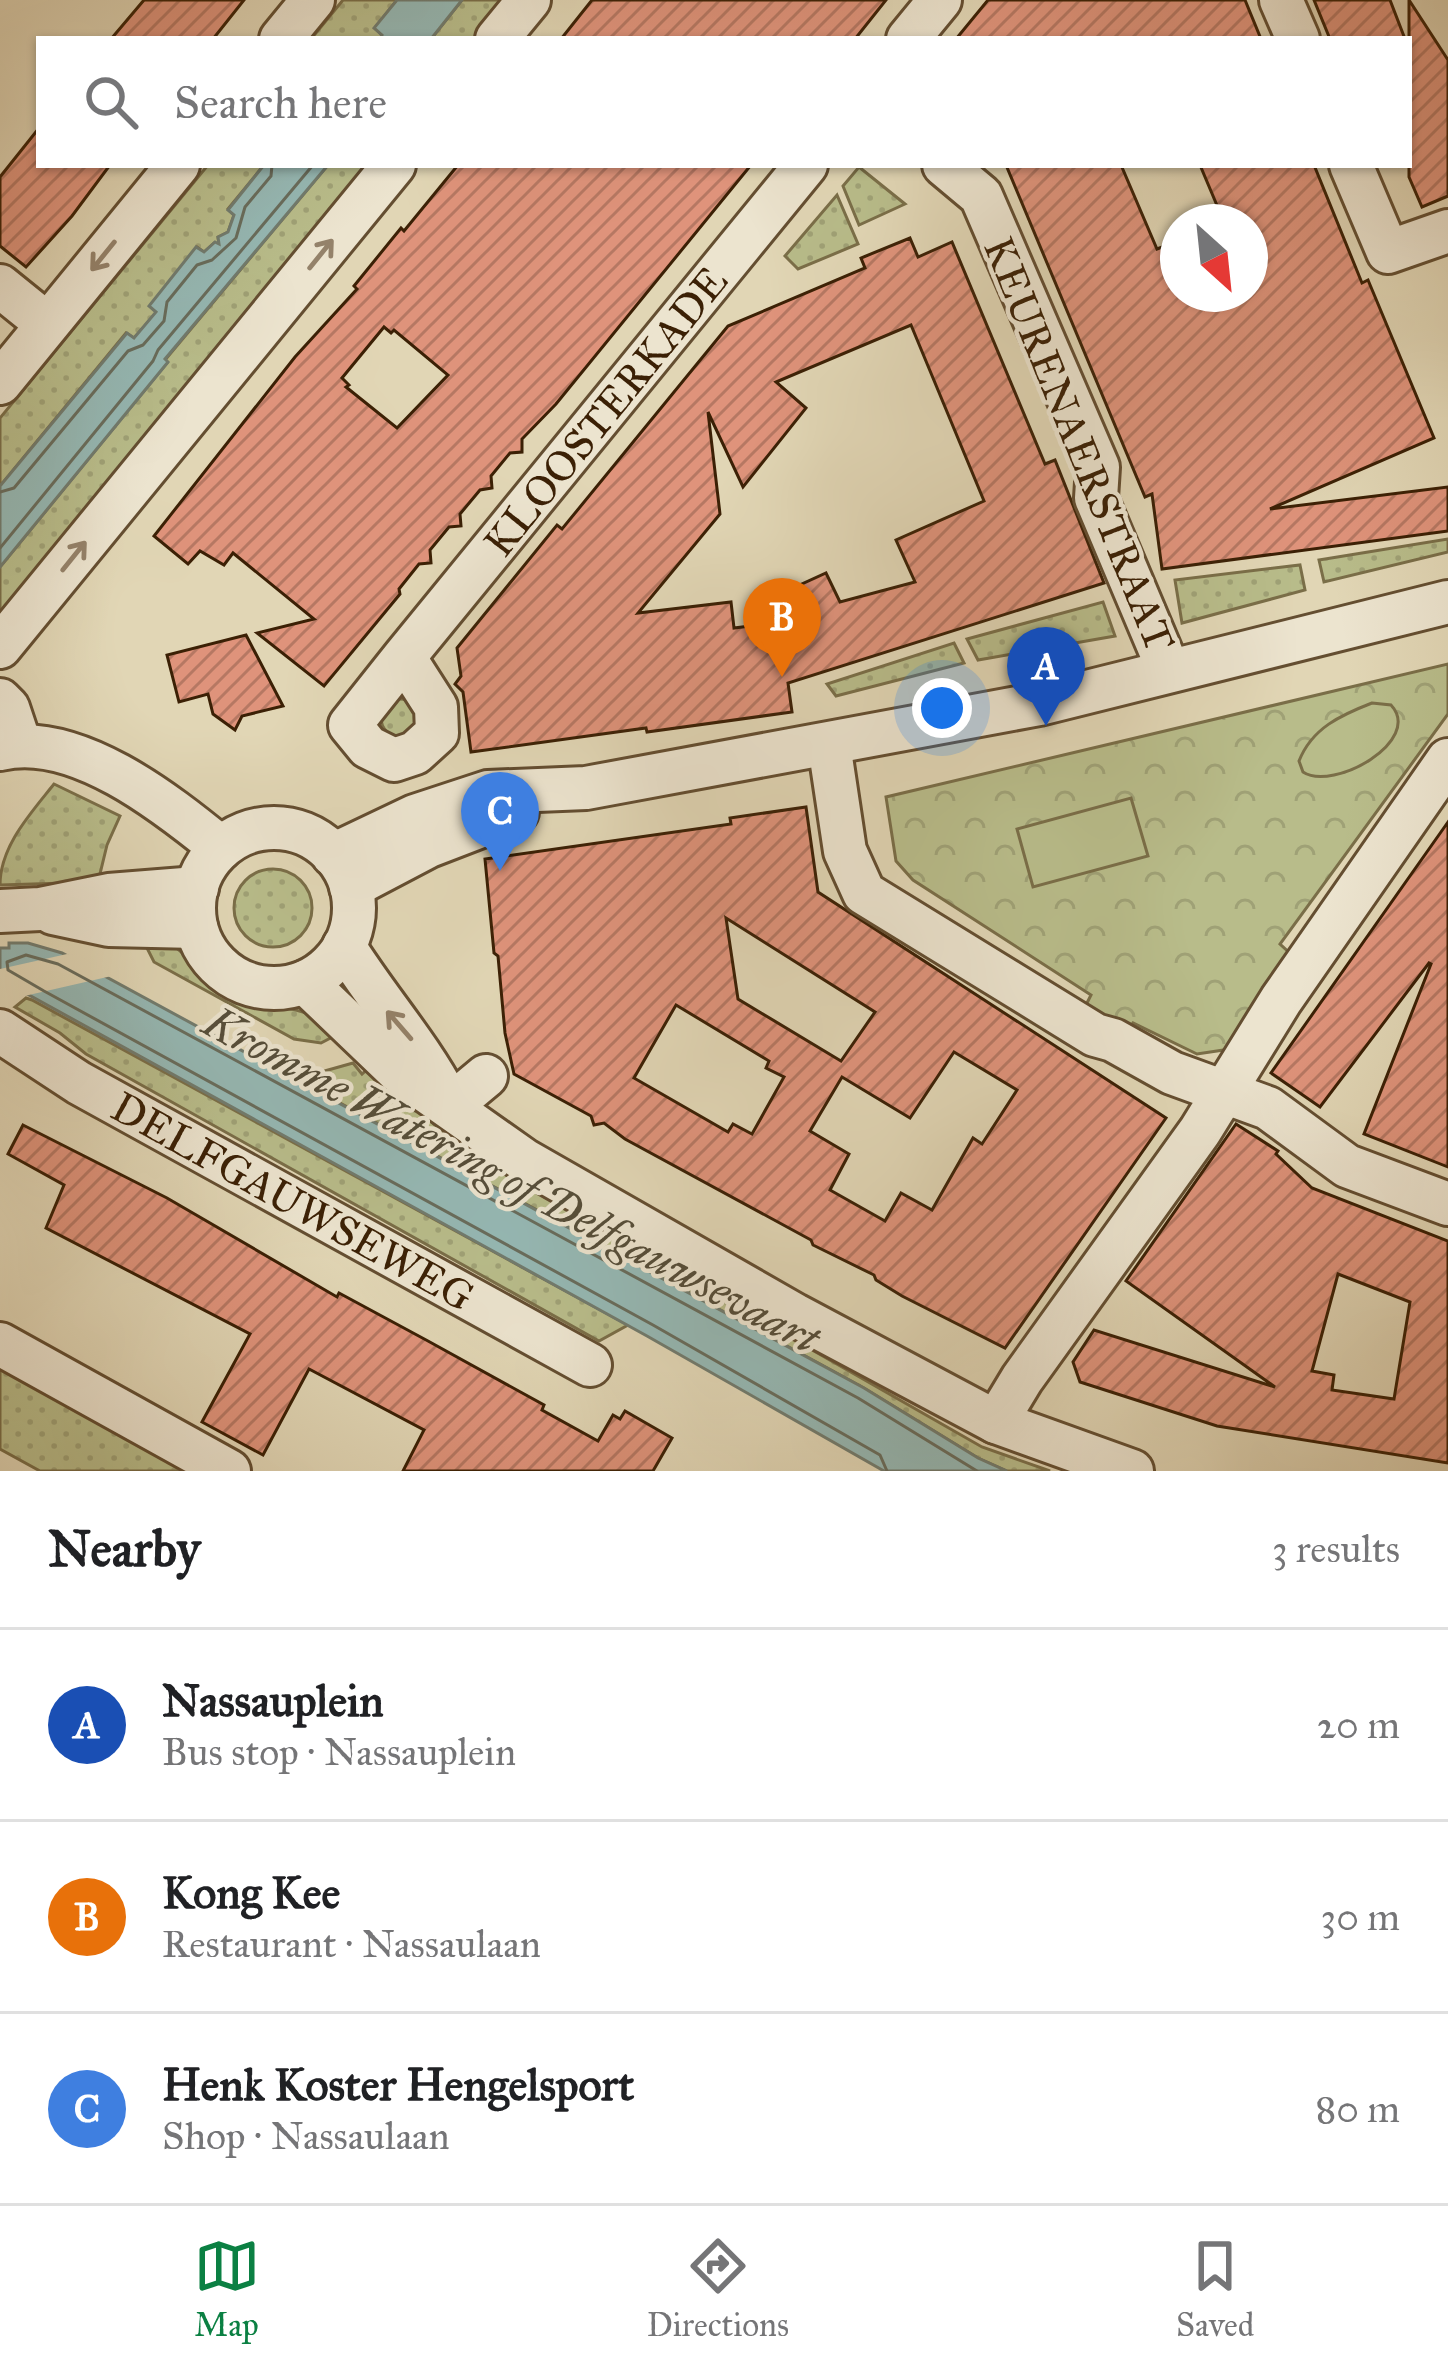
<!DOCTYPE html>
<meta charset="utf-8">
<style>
:root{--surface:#fff;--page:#f6f6f6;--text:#202124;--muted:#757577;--line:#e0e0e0;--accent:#0b8043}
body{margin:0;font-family:"IM FELL Great Primer",serif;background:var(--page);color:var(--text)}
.compass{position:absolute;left:1160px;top:204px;width:108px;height:108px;border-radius:50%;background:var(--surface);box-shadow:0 3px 9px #0004;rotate:153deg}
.you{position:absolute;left:942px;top:708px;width:42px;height:42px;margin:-30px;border:9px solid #fff;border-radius:50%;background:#1a73e8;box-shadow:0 0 0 18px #1a73e833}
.badge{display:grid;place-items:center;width:78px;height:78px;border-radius:50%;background:var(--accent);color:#fff;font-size:39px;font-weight:700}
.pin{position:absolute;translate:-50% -99px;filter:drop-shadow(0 3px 6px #0008)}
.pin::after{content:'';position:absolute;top:63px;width:42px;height:36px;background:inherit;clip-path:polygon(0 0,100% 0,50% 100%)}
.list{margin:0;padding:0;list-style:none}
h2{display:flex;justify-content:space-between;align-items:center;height:156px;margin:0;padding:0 48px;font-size:51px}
h2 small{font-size:39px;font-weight:400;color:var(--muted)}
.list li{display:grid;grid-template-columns:78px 1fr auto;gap:36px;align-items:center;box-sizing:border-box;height:192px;padding:0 48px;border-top:3px solid var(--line)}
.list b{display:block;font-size:45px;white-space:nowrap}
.list p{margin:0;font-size:39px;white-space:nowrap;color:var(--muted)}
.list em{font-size:39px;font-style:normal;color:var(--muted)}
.icon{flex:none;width:66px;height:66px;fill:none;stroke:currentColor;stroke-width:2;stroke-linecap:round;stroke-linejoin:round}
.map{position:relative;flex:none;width:1448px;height:1471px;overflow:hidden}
.search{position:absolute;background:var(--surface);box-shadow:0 3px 9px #0004;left:36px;right:36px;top:36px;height:132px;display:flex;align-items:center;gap:30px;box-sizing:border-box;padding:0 42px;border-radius:0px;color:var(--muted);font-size:45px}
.sheet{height:732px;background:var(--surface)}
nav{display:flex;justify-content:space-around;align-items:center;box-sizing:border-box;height:168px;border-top:3px solid var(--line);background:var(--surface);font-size:33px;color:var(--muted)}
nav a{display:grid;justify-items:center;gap:6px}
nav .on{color:var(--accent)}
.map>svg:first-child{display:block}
</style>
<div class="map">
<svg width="1448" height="1471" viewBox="0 0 1448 1471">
<defs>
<pattern id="grass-dots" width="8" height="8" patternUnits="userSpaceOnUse" patternTransform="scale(3)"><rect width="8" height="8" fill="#b8bc8a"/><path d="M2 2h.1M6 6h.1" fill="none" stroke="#9fa176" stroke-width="1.8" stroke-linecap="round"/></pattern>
<pattern id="park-crowns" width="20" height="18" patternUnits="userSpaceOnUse" patternTransform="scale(3)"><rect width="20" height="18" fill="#b8bc8a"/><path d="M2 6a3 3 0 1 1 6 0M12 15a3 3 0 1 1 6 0" fill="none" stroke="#9fa176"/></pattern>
<pattern id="building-hatch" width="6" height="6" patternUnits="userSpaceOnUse" patternTransform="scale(3)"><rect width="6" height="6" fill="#df937b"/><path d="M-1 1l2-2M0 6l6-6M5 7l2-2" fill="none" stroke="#b67863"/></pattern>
</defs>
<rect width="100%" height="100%" fill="#e1d6b5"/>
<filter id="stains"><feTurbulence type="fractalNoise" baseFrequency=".00167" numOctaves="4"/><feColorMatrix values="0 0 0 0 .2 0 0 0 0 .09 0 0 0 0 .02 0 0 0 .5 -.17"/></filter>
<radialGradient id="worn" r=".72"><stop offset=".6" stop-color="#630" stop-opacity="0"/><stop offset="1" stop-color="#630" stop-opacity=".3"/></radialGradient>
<g fill="url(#grass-dots)" stroke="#7a6e48" stroke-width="3">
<path d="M343,0H397L375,28L382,35L380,39H311Z"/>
<path d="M462,0H505L474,39H431Z"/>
<path d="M208,165H264L228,209L234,215L228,232L218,237L219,244L214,243L204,252L197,247L150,306L157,312L134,338L126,333L0,486V418Z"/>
<path d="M328,165H371L0,616V567L167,363L165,360Z"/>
<path d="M859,167L905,204L859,225L843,186Z"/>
<path d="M837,195L858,244L798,269L785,256Z"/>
<path d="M1448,539V552L1324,582L1319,560Z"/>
<path d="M1300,565L1305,590L1182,623L1175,580Z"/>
<path d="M1103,602L1115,636L978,660L967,639Z"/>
<path d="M954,643L964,663L836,696L827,684Z"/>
<circle cx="400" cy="718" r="19"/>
<path d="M54,784L120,816L107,845L98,882L0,885C0,846 31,813 54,784Z"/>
<circle cx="273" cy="908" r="39"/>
<path d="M146,946H174C195,962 209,983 233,995C272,1013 304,999 338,1034L321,1043L294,1039L154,962Z"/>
<path d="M26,998L32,1000L628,1325L599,1341L86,1054L60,1033L15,1007Z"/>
<path d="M353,1063L362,1074L371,1066L462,1150L982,1447L1050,1471H1007L978,1458L864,1388L296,1079Z"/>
<path d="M0,1363L194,1471H40L0,1449Z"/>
</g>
<path fill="url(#park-crowns)" stroke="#7a6e48" stroke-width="3" d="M1448,664V714L1280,944L1294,957L1230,1049L1197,1054L1133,1023L1125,1034L1084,1009L1091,995L913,880L896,861L886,797Z"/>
<g fill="#b8bc8a" stroke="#7a6e48" stroke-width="3">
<path d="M1372,703L1391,705C1424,741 1333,792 1303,772L1299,761C1312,728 1341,715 1372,703Z"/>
<path d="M1131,798L1148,856L1033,887L1017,829Z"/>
</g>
<g fill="#95b8b4" stroke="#717b6e" stroke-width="3">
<path d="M397,0H462L431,39H380L382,35L374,28Z"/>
<path d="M264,165H328L165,359L168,362L0,567V486L127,333L134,338L156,312L149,306L196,247L204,252L215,242L219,244L218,237L228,232L234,215L228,210Z"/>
<path d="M9,943H28L62,953L864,1388L978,1458L1007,1471H884L647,1336L0,979V948H9Z"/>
</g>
<path fill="#e1d6b5" d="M67,954L77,955L116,975L20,997L0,986V969Z"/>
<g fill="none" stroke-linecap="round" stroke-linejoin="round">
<g stroke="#686c5c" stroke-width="3">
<path d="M0,492L14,488L128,351L143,345L164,321L167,302L197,265L212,260L236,238L245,207L271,176L272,165"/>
<path d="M0,548L153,361L158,350L313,165"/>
<path d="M887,1471L880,1455L653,1325L44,991L8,970L7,962L26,955L58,964L858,1398L977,1471"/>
</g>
</g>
<g fill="url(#building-hatch)" stroke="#3b2005" stroke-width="3" fill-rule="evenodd">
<path d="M144,0H244L213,39H111Z"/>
<path d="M592,0H886L855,39H561Z"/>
<path d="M988,0H1245L1261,39H956Z"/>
<path d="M1314,0H1390L1405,39H1330Z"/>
<path d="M1409,0L1448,60V196L1422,207L1409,177Z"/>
<path d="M39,128V165H110L72,216L26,267L0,246V177Z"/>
<path d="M458,165H751L556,404L522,439V452L510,453L491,476L492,488L480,490L460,514L461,526L449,527L430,550L431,563L419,564L399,589L400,594L324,686L257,633L314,619L233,553L224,565L200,551L188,564L154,536L295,357L357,289L354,286L401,228L404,231ZM384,327L391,333L394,330L448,375L397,428L346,387L349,385L342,378Z"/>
<path d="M1006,165H1121L1157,249L1178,241V294H1250V222H1224L1200,165H1314L1362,283L1368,280L1434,438L1270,509L1448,487V531L1162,569L1152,494L1145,497Z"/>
<path d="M910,238L918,257L952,242L1045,464L1055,460L1104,583L788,683L792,712L647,732L646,728L471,752L463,692L455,684L461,676L457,648L557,525L562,529L728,326L865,268L861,258ZM911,325L984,501L896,540L915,582L840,602L826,573L791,589L805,619L734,628L731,602L638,613L720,514L708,412L743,487L806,408L776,382Z"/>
<path d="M246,635L283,706L242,716L235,730L213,714L208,694L179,702L167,655Z"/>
<path d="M806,807L818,892L1166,1118L1005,1348L902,1296L876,1280L874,1275L813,1245L811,1240L625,1139L604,1123L594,1125L591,1116L514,1074L505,1033L498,956L494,953L485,859L731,824L730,818ZM726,918L875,1012L841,1061L738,999ZM676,1005L769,1061L766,1068L784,1077L752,1134L733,1124L728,1132L634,1078ZM954,1052L1017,1090L982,1144L973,1138L932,1210L901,1193L885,1221L830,1190L849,1154L810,1131L842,1077L910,1118Z"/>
<path d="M1448,822V1167L1364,1134L1431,964L1429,963L1320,1107L1271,1073Z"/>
<path d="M1236,1124L1278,1151L1276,1154L1312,1188L1448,1241V1463L1217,1426L1080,1382L1073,1362L1094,1330L1275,1387L1126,1281ZM1338,1274L1410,1302L1394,1399L1332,1390L1334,1375L1312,1371Z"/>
<path d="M23,1125L167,1198L337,1297L339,1293L428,1341L544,1405L542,1410L598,1441L613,1415L620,1419L625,1411L672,1438L653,1471H403L424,1430L309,1369L263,1455L202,1422L250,1334L46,1228L64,1185L8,1154Z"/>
</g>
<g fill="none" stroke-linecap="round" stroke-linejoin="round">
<defs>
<g id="minor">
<path d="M1281,0L1298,39"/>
<path d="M281,39L313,0"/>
<path d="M497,39L529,0"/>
<path d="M908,39L940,0"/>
<path d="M944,165L981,196L1098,467L1096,498L1169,671"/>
<path d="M1351,165L1388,252L1448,231"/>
<path d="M0,286L47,324"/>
<path d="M0,383L178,165"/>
<path d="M0,647L394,165"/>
<path d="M404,657L436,707L437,733L415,753L394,760L368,747L350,725L404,657L806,165"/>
<path d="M0,700L8,708L20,744"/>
<path d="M829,744L845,851L864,893L1095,1035L1113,1040L1172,1073L1268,1108L1347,1166L1448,1204"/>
<path d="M0,749C75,731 166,803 221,848"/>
<circle cx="274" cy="908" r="80"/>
<path d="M333,855L415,816L488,792L586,788L1039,704L1448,602"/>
<path d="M351,887L429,846L517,812"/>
<path d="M0,911L40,909L109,895L197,888"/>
<path d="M53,913L109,925L196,927"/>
<path d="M344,946C377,999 418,1044 447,1099"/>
<path d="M305,982L398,1071L524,1160L795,1315L996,1422L1132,1471"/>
<path d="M0,1031L79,1083L590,1365"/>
<path d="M450,1106L486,1076"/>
<path d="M0,1344L229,1471"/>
<path d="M996,1422L1022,1379L1200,1131L1281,1000L1448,760"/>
</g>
</defs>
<use href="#minor" stroke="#644e31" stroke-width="48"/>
<use href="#minor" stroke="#ece4cf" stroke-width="42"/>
</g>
<defs><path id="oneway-shaft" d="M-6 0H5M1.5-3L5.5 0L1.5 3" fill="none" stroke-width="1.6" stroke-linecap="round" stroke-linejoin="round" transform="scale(3)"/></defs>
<g stroke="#94826a">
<use href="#oneway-shaft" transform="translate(321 254) rotate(-51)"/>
<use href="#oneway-shaft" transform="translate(103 256) rotate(129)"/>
<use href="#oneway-shaft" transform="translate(74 556) rotate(-51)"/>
<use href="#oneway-shaft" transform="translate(399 1025) rotate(-131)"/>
</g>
<g text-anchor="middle" stroke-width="9" stroke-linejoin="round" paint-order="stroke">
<g font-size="42" fill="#3b2005" stroke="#ece4cf">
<text transform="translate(605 411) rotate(-51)" y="15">KLOOSTERKADE</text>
<text transform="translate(1080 444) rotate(68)" y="15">KEURENAERSTRAAT</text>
<text transform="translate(293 1201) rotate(29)" y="15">DELFGAUWSEWEG</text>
</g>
<g font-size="45" font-style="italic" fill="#564e3a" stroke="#ece4cf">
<text transform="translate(512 1179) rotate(28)" y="16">Kromme Watering of Delfgauwsevaart</text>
</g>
</g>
<rect width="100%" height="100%" filter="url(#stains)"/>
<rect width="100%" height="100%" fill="url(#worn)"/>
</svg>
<svg class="compass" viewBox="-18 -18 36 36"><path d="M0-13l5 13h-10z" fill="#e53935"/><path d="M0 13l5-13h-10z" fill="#757577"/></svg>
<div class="you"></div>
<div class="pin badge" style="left:1046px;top:726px;background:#1a4fb4">A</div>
<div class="pin badge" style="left:782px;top:677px;background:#e8710a">B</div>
<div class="pin badge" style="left:500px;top:871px;background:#3f7fe0">C</div>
<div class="search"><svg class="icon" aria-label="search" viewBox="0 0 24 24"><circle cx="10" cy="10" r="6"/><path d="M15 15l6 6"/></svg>Search here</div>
</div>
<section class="sheet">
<h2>Nearby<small>3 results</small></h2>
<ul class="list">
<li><span class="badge" style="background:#1a4fb4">A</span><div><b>Nassauplein</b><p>Bus stop · Nassauplein</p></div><em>20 m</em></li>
<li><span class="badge" style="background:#e8710a">B</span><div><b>Kong Kee</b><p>Restaurant · Nassaulaan</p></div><em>30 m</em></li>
<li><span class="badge" style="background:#3f7fe0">C</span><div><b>Henk Koster Hengelsport</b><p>Shop · Nassaulaan</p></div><em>80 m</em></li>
</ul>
</section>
<nav>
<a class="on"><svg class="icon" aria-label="map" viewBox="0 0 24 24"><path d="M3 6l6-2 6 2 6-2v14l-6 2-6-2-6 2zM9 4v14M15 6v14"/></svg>Map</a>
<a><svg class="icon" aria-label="directions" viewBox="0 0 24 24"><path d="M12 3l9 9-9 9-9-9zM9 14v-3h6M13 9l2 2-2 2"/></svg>Directions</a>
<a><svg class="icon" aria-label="saved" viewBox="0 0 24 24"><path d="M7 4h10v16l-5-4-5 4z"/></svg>Saved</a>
</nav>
